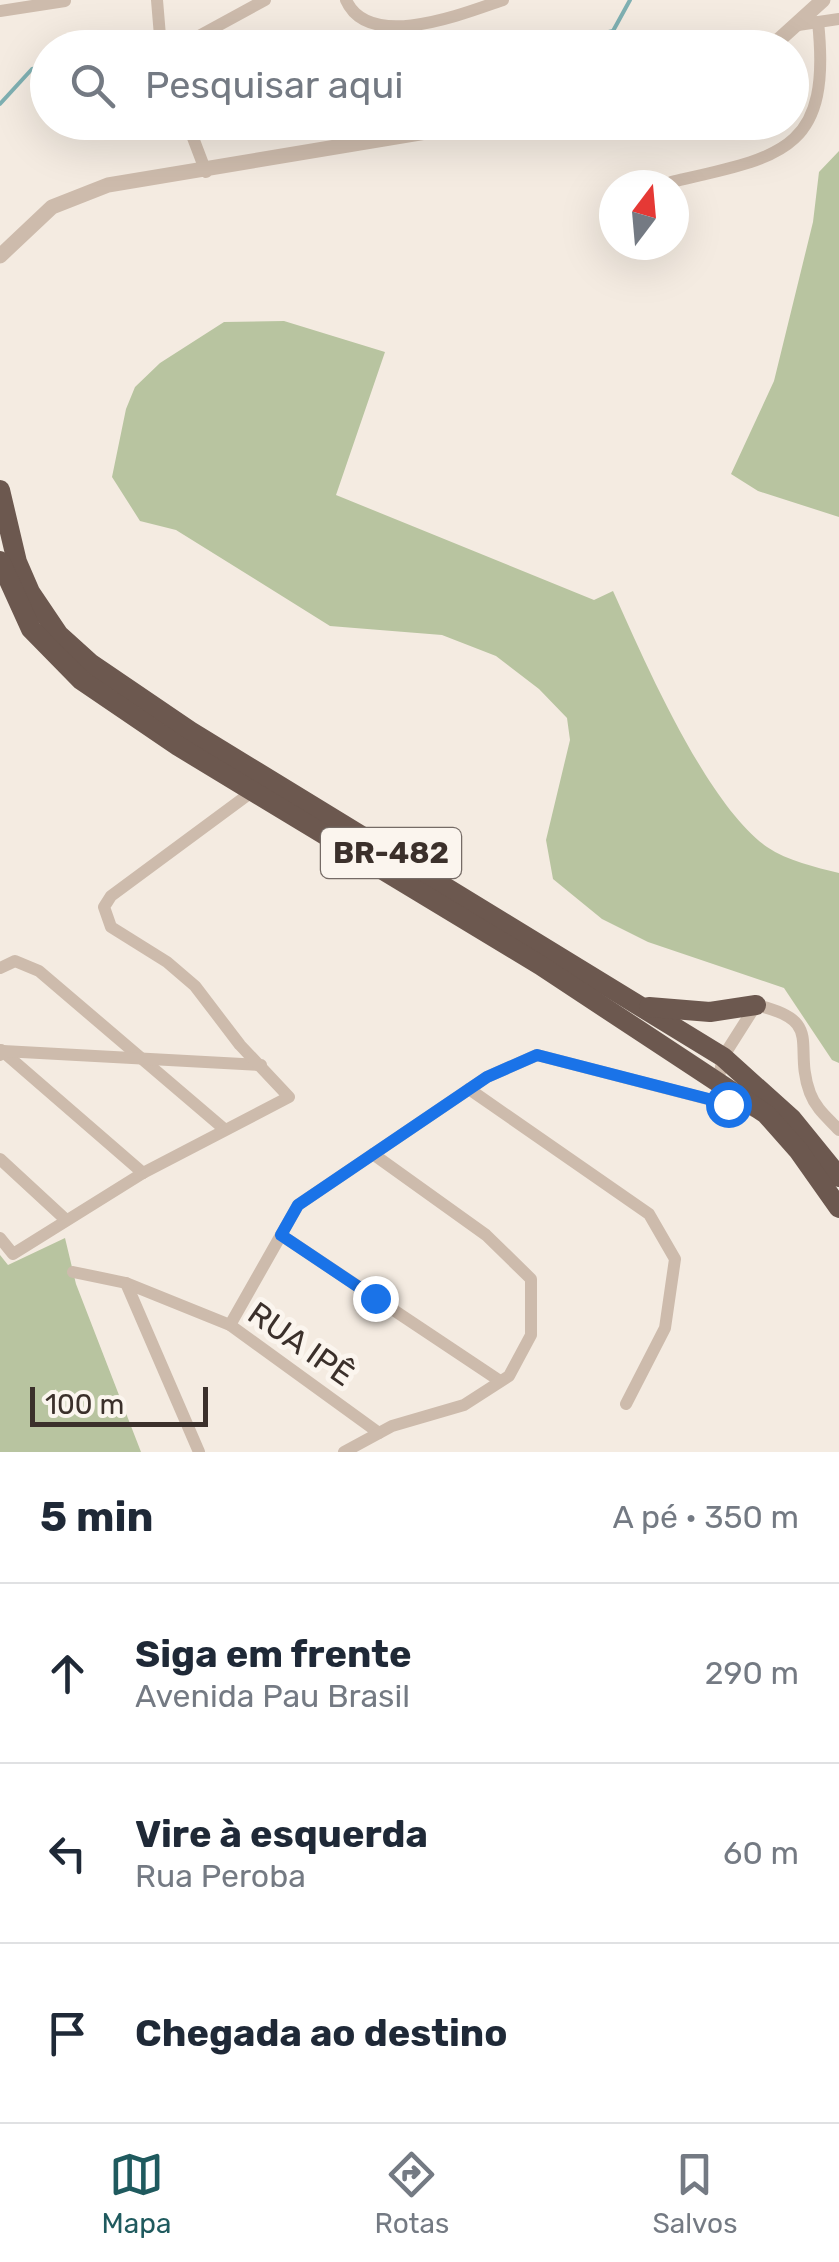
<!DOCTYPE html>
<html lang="pt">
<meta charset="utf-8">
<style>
:root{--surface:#fff;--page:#f2f2f3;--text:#1f2937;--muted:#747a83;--line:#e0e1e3;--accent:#1f5a5e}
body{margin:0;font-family:Rubik,sans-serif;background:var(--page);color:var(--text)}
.compass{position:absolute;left:599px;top:170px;width:90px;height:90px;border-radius:50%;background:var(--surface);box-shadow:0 10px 40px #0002;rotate:16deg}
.scale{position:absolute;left:30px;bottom:25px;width:178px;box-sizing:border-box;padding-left:10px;border:5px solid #3b302b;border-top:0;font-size:28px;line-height:35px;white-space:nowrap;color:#3b302b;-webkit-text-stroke:8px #fbf5ee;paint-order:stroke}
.stop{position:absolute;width:30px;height:30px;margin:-22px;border:8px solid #1a73e8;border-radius:50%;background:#fff}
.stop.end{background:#1a73e8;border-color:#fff;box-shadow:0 2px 10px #0008}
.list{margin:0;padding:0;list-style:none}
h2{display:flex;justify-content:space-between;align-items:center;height:130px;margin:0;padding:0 40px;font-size:42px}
h2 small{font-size:32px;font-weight:400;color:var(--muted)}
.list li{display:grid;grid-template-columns:65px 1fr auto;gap:30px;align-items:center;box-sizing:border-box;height:180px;padding:0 40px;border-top:2px solid var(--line)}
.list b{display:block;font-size:38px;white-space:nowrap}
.list p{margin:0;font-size:32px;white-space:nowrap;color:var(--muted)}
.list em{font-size:32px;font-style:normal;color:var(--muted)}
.icon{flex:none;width:55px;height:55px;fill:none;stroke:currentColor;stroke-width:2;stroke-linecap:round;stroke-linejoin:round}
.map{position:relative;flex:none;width:839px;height:1452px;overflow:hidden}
.search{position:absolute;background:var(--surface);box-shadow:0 10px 40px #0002;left:30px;right:30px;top:30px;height:110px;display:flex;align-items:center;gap:25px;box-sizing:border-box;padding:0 35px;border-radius:55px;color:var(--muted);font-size:38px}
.sheet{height:670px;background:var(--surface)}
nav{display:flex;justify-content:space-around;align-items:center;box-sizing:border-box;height:140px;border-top:2px solid var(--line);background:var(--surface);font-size:28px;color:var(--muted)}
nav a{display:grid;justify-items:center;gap:5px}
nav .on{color:var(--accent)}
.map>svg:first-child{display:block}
</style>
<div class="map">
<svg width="839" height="1452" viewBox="0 0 839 1452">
<rect width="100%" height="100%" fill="#f4ebe1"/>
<g fill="#b8c4a0">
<path d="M839,151V517L758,491L731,474L774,381L813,222L819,172Z"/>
<path d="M284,321L385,352L336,495L594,600L613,591C644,660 706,804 767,847C788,861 815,867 839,873V1063L832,1060L784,988L648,942L602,919L553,879L546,840L570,740L567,718L539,689L496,656L442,635L330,626L176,530L140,521L112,477L126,409L135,387L160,363L224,322Z"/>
<path d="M65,1238L76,1284L141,1452H0V1255L8,1265Z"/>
</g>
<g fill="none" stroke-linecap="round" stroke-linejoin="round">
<g stroke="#7fb0b2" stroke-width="4">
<path d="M537,48L613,31L630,0"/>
<path d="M0,104L32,69L48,66"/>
</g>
<g stroke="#cdbbac" stroke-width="12">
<path d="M157,0L161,48"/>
<path d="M346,0C369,52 465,13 503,0"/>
<path d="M0,11L65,1"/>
<path d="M798,25L839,19"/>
<path d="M177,48L265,0"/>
<path d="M187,122L206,172"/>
<path d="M671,182C781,157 832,152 818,22"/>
<path d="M0,968L15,961L39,971L223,1128"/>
<path d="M1,1050L143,1173"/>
<path d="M0,1055L3,1051L261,1065"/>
<path d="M718,1082L723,1057L756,1005C826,1021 792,1045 810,1093C816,1109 828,1118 839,1130"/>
<path d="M469,1089L649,1214L675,1259L665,1328L626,1404"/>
<path d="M0,1159L65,1219"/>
<path d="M281,1235L500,1381"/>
<path d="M0,1238L13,1254L143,1173L289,1097L240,1045L195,986L167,962L111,927L104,907L111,896L253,791"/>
<path d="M73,1272L126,1283L230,1325L379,1433"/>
<path d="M126,1283L199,1452"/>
<path d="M230,1325L298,1205L487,1077L537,1055L754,1111"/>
<path d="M344,1452L392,1426L464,1405L509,1376L531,1335V1279L486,1235L373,1154"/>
</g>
<g stroke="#cdbbac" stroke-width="15">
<path d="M770,48L823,0"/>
<path d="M0,256L52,207L108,185L486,122"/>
</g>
<g stroke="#6c584f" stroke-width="20">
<path d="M0,490L17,562L30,592L59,635L90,663L190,731L723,1057L792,1119L839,1177"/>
<path d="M0,561L31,629L81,680L178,746L540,965L766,1114L798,1150L839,1208"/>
<path d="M649,1007L710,1012L756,1005"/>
</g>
</g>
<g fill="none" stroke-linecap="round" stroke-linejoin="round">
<path stroke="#1a73e8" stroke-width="12" d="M375,1298L281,1235L298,1205L487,1077L537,1055L728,1104"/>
</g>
<g text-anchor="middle" stroke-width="10" stroke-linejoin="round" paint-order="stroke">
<rect fill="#fbf5ee" stroke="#756b66" stroke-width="2.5" x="321" y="828" width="140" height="50" rx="8"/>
<g font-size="30" font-weight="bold" fill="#3b302b">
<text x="391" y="863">BR-482</text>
</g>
<g font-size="32" fill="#3b302b" stroke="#fbf5ee">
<text transform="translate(301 1344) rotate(35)" y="11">RUA IPÊ</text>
</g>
</g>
</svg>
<svg class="compass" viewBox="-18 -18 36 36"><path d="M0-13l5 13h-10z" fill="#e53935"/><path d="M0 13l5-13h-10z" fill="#747a83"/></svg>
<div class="scale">100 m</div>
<div class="stop" style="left:728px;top:1104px"></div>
<div class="stop end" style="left:375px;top:1298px"></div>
<div class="search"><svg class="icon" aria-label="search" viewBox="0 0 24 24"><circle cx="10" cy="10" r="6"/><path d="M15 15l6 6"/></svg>Pesquisar aqui</div>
</div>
<section class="sheet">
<h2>5 min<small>A pé · 350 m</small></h2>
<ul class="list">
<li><svg class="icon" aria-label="ahead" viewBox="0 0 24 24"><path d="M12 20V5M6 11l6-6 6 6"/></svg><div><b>Siga em frente</b><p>Avenida Pau Brasil</p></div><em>290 m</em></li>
<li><svg class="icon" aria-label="left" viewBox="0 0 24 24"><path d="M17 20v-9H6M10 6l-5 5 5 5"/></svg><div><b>Vire à esquerda</b><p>Rua Peroba</p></div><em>60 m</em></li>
<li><svg class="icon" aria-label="arrive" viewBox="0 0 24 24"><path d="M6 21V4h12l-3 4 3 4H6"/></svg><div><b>Chegada ao destino</b></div></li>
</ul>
</section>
<nav>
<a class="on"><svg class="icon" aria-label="map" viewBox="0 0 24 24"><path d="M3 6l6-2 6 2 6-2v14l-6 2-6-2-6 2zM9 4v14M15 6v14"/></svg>Mapa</a>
<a><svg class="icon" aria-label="directions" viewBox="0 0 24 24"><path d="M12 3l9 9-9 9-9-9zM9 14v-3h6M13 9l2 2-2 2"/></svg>Rotas</a>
<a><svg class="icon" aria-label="saved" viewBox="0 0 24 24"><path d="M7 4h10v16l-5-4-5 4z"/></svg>Salvos</a>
</nav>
